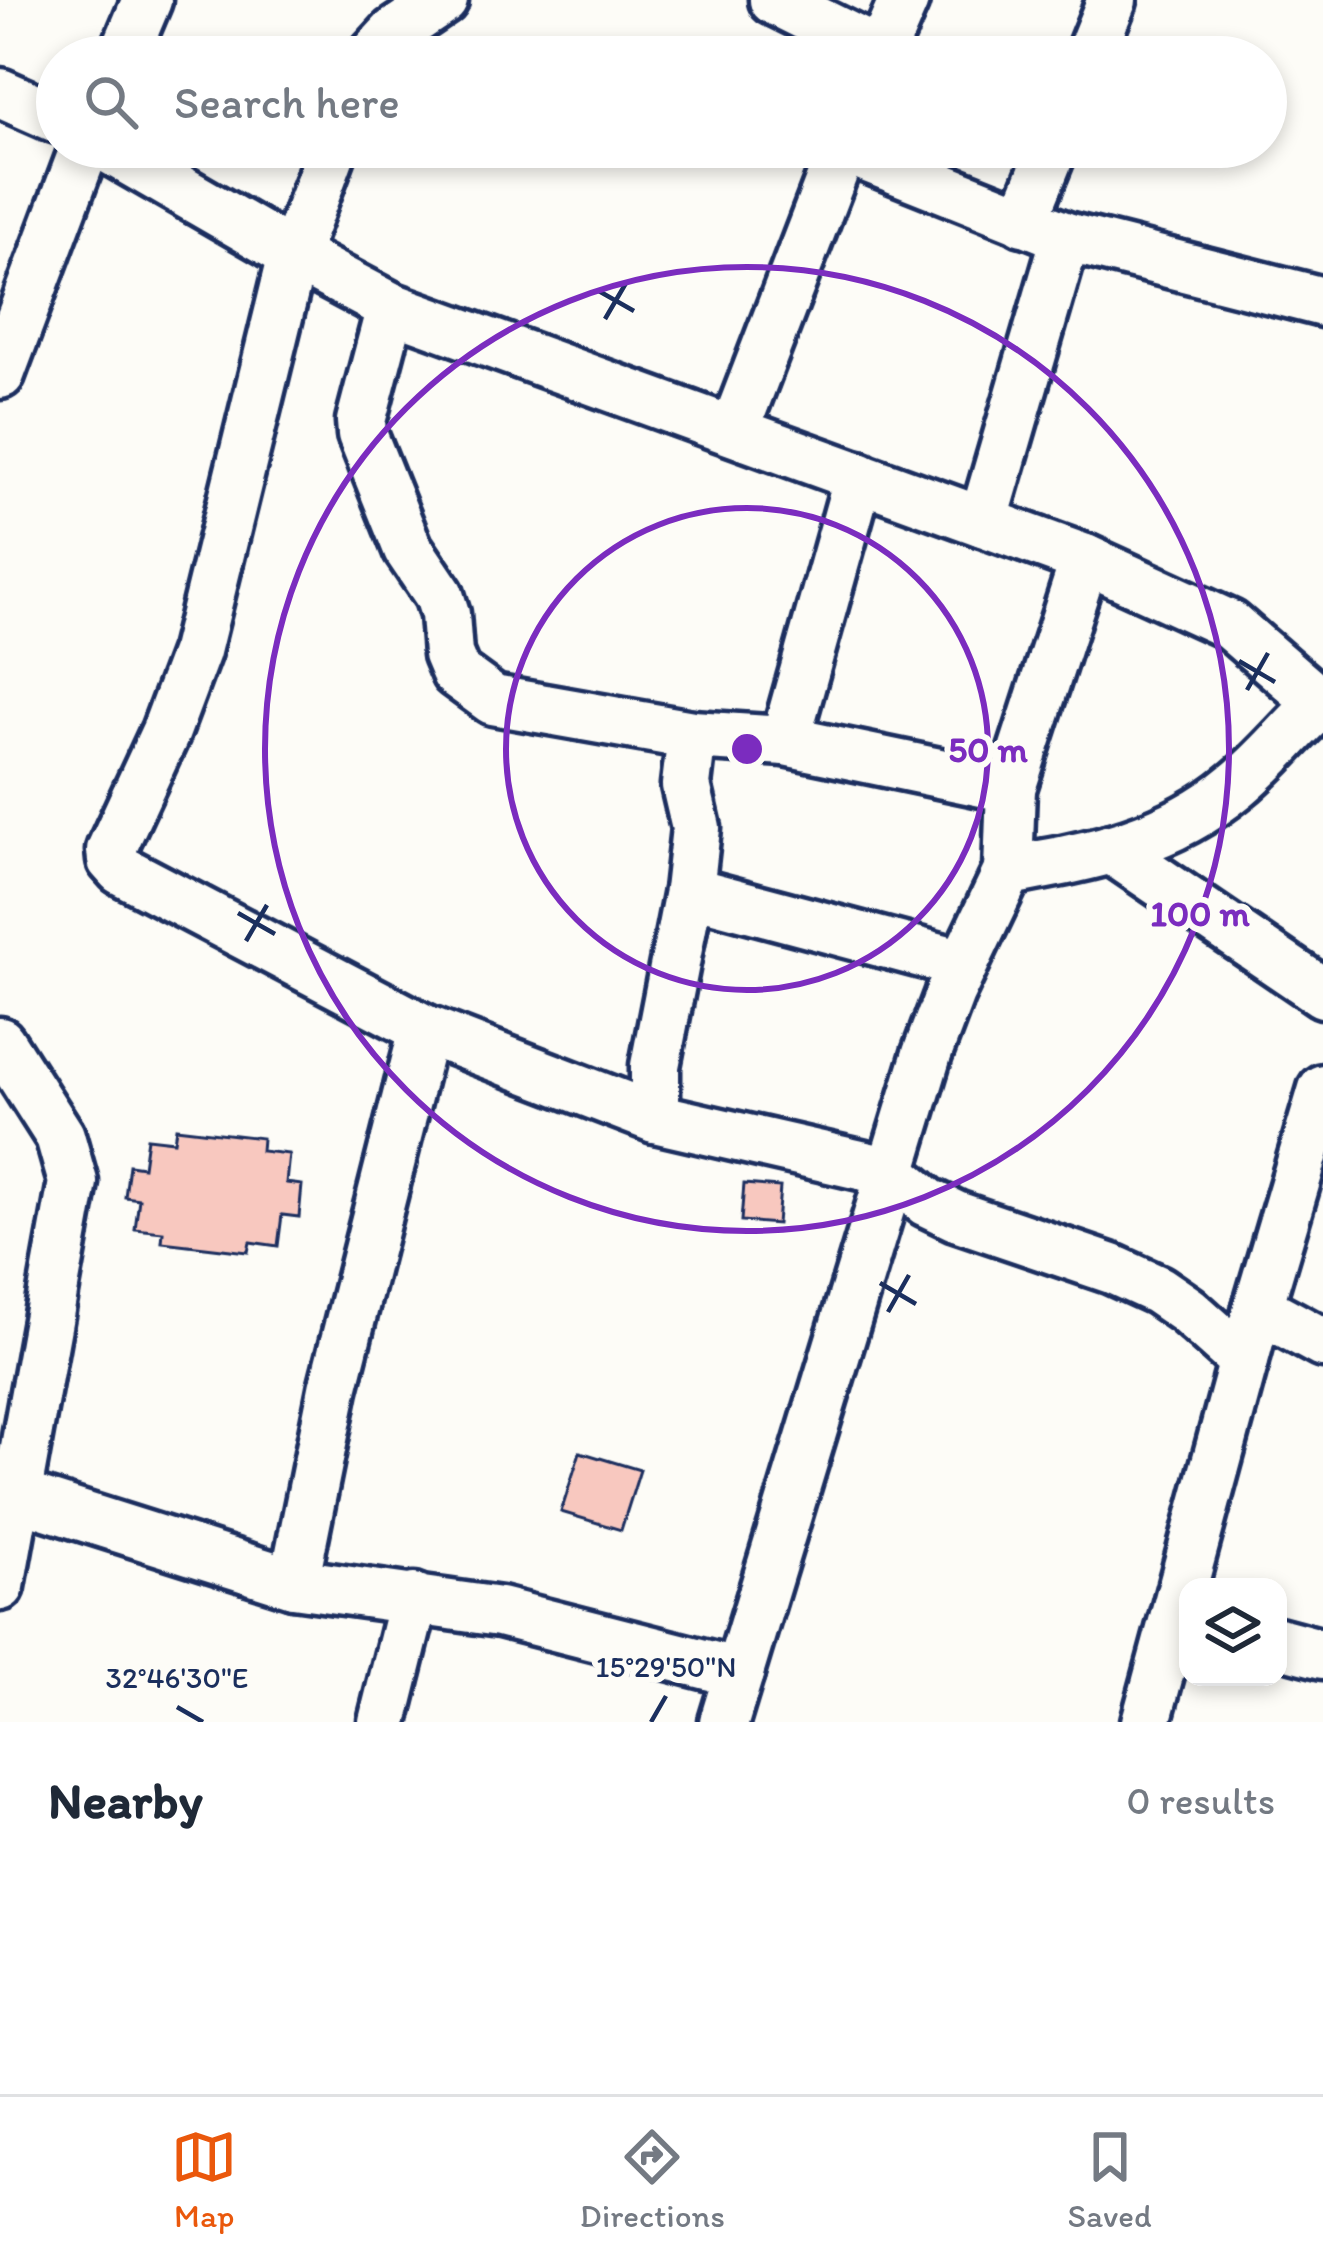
<!DOCTYPE html>
<meta charset="utf-8">
<style>
:root{--surface:#fff;--page:#f6f6f7;--text:#1f2937;--muted:#747a83;--line:#e0e1e3;--accent:#ea580c}
body{margin:0;font-family:Itim,sans-serif;background:var(--page);color:var(--text)}
.controls{position:absolute;right:36px;bottom:36px;display:grid;overflow:hidden;border-radius:24px;box-shadow:0 6px 18px #0003}
.controls button{width:108px;height:108px;display:grid;place-items:center;padding:0;border:0;border-bottom:3px solid var(--line);background:var(--surface);color:var(--text);font:60px sans-serif}
.list{margin:0;padding:0;list-style:none}
h2{display:flex;justify-content:space-between;align-items:center;height:156px;margin:0;padding:0 48px;font-size:51px}
h2 small{font-size:39px;font-weight:400;color:var(--muted)}
.icon{flex:none;width:66px;height:66px;fill:none;stroke:currentColor;stroke-width:2;stroke-linecap:round;stroke-linejoin:round}
.map{position:relative;flex:none;width:1323px;height:1722px;overflow:hidden}
.search{position:absolute;background:var(--surface);box-shadow:0 6px 18px #0003;left:36px;right:36px;top:36px;height:132px;display:flex;align-items:center;gap:30px;box-sizing:border-box;padding:0 42px;border-radius:66px;color:var(--muted);font-size:45px}
.sheet{height:372px;background:var(--surface)}
nav{display:flex;justify-content:space-around;align-items:center;box-sizing:border-box;height:168px;border-top:3px solid var(--line);background:var(--surface);font-size:33px;color:var(--muted)}
nav a{display:grid;justify-items:center;gap:6px}
nav .on{color:var(--accent)}
.map>svg:first-child{display:block}
</style>
<div class="map">
<svg width="1323" height="1722" viewBox="0 0 1323 1722">
<rect width="100%" height="100%" fill="#fdfcf7"/>
<filter id="ink" filterUnits="userSpaceOnUse"><feTurbulence type="fractalNoise" baseFrequency=".00833" numOctaves="2"/><feDisplacementMap in="SourceGraphic" scale="24" xChannelSelector="R" yChannelSelector="G"/><feConvolveMatrix kernelMatrix="1 2 1 2 8 2 1 2 1" color-interpolation-filters="sRGB"/></filter>
<g filter="url(#ink)">
<g fill="#f8c8bf" stroke="#1b2f5e" stroke-width="3">
<path d="M176,1128L262,1138L261,1151L289,1154L286,1183L302,1185L299,1217L282,1215L278,1246L250,1242L248,1252L162,1242L163,1232L135,1229L139,1199L125,1197L129,1165L143,1167L147,1138L174,1141Z"/>
<path d="M744,1184L780,1187L777,1224L741,1221Z"/>
<path d="M580,1452L640,1470L621,1530L561,1512Z"/>
</g>
<g fill="none" stroke-linecap="round" stroke-linejoin="round">
<defs>
<g id="minor">
<path d="M774,0L881,53"/>
<path d="M123,57L147,0"/>
<path d="M372,57L394,33L443,0"/>
<path d="M879,57L904,0"/>
<path d="M1089,57L1112,0"/>
<path d="M0,93L57,118"/>
<path d="M106,147L293,255L391,307L1085,559L1230,625L1320,703"/>
<path d="M333,147L293,255L196,651L166,731L111,850L112,860L121,870L424,1029L655,1118L891,1172L927,1202L956,1216L1112,1269L1158,1290L1187,1310L1244,1361"/>
<path d="M843,148L1066,237L1323,302"/>
<path d="M1023,221L1053,147"/>
<path d="M391,307L361,421L362,434L408,549L439,595L445,614L448,654L456,673L493,700L692,735L785,741L1011,788"/>
<path d="M0,374L85,147"/>
<path d="M734,431L843,147"/>
<path d="M983,522L1066,237"/>
<path d="M785,741L859,476"/>
<path d="M1111,849L1323,993"/>
<path d="M1008,871L1011,788L1085,559"/>
<path d="M689,891L963,964"/>
<path d="M0,1042L60,1136L73,1182L0,1586"/>
<path d="M655,1118V1066L689,891L696,828L686,785L692,735"/>
<path d="M1258,1308L1323,1343"/>
<path d="M0,1490L294,1583L500,1612L739,1673"/>
<path d="M294,1583L333,1389L424,1029"/>
<path d="M1278,1642L1323,1654"/>
<path d="M383,1722L414,1598"/>
<path d="M724,1722L927,1054L950,993L1008,871C1093,856 1169,842 1237,785C1268,760 1293,727 1323,701"/>
<path d="M1146,1722L1258,1308L1323,1089"/>
</g>
</defs>
<use href="#minor" stroke="#1b2f5e" stroke-width="57"/>
<use href="#minor" stroke="#fdfcf7" stroke-width="48"/>
</g>
</g>
<path fill="none" stroke="#1b2f5e" stroke-width="4.5" d="M597,290L634,311M605,319L626,283M1239,661L1275,682M1247,690L1268,653M238,913L275,934M246,941L267,905M880,1283L916,1304M888,1312L909,1275M177,1707L203,1722M651,1722L666,1696"/>
<g fill="none" stroke="#7b2cbf" stroke-width="6">
<circle cx="747" cy="749" r="241"/>
<circle cx="747" cy="749" r="482"/>
</g>
<g font-size="30" text-anchor="middle" fill="#1b2f5e" stroke="#fdfcf7" stroke-width="12" stroke-linejoin="round" paint-order="stroke">
<text x="666" y="1677">15°29'50"N</text>
<text x="177" y="1688">32°46'30"E</text>
</g>
<circle cx="747" cy="749" r="18" fill="#7b2cbf" stroke="#fdfcf7" stroke-width="6"/>
<g font-size="36" text-anchor="middle" font-weight="bold" fill="#7b2cbf" stroke="#fdfcf7" stroke-width="12" stroke-linejoin="round" paint-order="stroke">
<text x="988" y="762">50 m</text>
<text x="1200" y="926">100 m</text>
</g>
</svg>
<div class="controls">
<button><svg class="icon" aria-label="layers" viewBox="0 0 24 24"><path d="M12 4l9 5-9 5-9-5zM3 14l9 5 9-5"/></svg></button>
</div>
<div class="search"><svg class="icon" aria-label="search" viewBox="0 0 24 24"><circle cx="10" cy="10" r="6"/><path d="M15 15l6 6"/></svg>Search here</div>
</div>
<section class="sheet">
<h2>Nearby<small>0 results</small></h2>
<ul class="list">
</ul>
</section>
<nav>
<a class="on"><svg class="icon" aria-label="map" viewBox="0 0 24 24"><path d="M3 6l6-2 6 2 6-2v14l-6 2-6-2-6 2zM9 4v14M15 6v14"/></svg>Map</a>
<a><svg class="icon" aria-label="directions" viewBox="0 0 24 24"><path d="M12 3l9 9-9 9-9-9zM9 14v-3h6M13 9l2 2-2 2"/></svg>Directions</a>
<a><svg class="icon" aria-label="saved" viewBox="0 0 24 24"><path d="M7 4h10v16l-5-4-5 4z"/></svg>Saved</a>
</nav>
